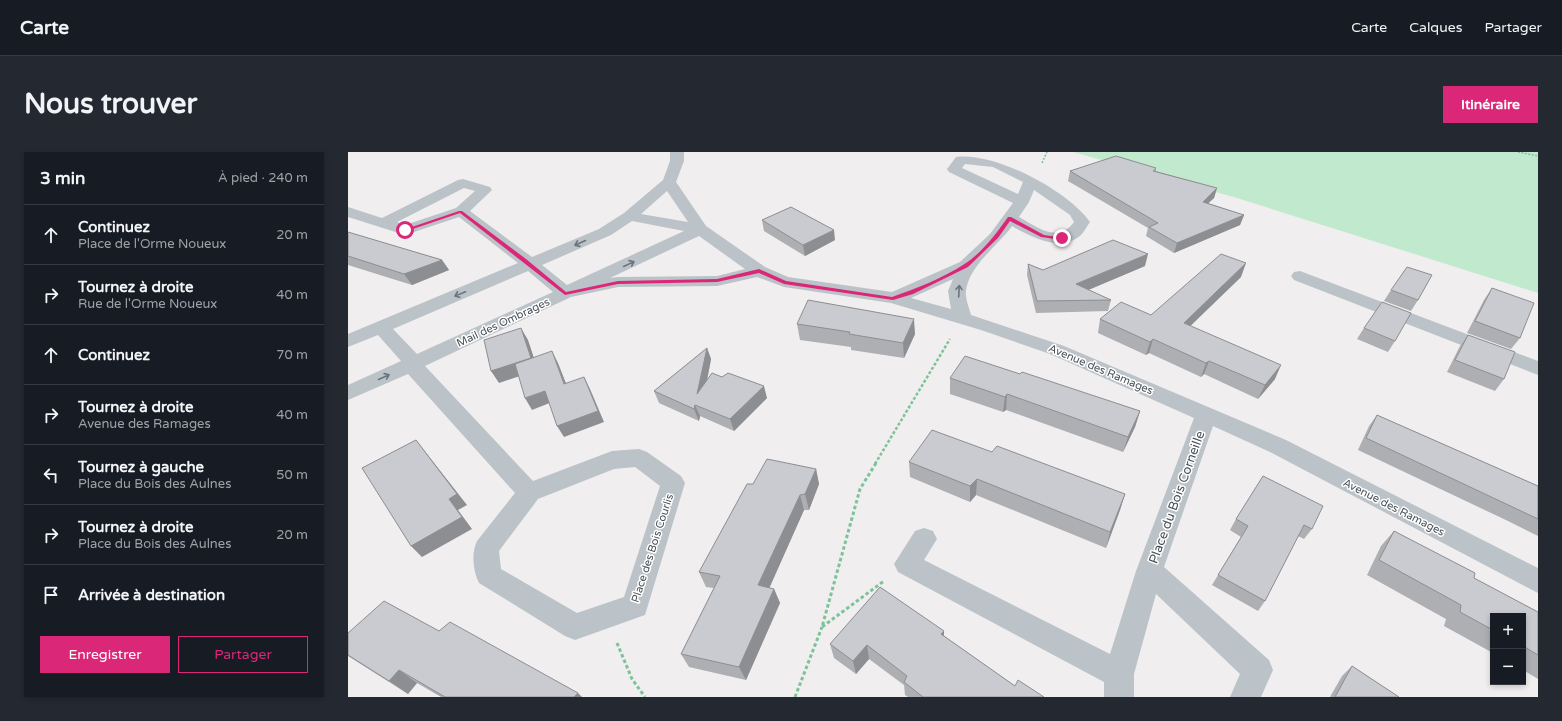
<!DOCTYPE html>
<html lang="fr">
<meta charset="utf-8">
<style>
:root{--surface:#171b24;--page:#242831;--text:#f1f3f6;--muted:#9ea1a6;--line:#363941;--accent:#db2777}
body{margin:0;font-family:"Varela Round",sans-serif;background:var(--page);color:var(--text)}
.controls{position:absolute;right:12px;bottom:12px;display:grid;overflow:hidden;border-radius:0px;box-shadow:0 2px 6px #0003}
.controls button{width:36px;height:36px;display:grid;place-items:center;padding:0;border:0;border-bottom:1px solid var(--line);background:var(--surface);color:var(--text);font:20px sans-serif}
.stop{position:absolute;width:12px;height:12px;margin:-9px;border:3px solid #db2777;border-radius:50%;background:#fff}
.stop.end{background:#db2777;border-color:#fff;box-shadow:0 1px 4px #0008}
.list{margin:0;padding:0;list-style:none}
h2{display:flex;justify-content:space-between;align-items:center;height:52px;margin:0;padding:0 16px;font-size:17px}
h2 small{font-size:13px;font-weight:400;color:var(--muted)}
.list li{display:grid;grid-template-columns:26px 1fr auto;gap:12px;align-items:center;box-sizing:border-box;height:60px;padding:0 16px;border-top:1px solid var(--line)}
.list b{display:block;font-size:15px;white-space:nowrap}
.list p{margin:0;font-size:13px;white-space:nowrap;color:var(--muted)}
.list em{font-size:13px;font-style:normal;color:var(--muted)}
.actions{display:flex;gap:8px;padding:12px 16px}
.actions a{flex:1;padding:9px 0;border:1px solid var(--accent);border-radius:0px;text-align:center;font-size:14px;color:var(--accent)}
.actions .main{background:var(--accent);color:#fff}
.icon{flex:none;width:22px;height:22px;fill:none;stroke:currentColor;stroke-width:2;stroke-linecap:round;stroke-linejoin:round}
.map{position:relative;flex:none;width:1190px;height:545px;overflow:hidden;border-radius:0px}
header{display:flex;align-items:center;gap:24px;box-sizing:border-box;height:56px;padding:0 20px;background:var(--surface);border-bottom:1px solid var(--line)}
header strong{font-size:19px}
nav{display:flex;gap:22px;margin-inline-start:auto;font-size:14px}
.intro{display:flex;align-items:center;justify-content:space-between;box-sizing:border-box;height:96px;padding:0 24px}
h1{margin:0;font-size:28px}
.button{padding:10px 18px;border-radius:0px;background:var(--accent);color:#fff;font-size:14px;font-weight:700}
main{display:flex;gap:24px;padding:0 24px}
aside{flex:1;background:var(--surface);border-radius:0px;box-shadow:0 2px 6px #0003}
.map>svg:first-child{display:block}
</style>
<header>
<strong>Carte</strong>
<nav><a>Carte</a><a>Calques</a><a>Partager</a></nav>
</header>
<div class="intro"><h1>Nous trouver</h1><a class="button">Itinéraire</a></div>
<main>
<aside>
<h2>3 min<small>À pied · 240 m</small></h2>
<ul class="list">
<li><svg class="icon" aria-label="ahead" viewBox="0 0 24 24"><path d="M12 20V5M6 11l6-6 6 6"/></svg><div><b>Continuez</b><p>Place de l'Orme Noueux</p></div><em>20 m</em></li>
<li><svg class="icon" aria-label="right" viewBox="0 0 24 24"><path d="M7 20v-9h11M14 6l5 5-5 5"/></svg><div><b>Tournez à droite</b><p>Rue de l'Orme Noueux</p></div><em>40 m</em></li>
<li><svg class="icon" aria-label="ahead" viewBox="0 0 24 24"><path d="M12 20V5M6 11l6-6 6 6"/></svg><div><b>Continuez</b></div><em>70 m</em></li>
<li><svg class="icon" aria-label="right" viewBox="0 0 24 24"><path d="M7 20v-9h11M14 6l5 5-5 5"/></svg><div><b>Tournez à droite</b><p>Avenue des Ramages</p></div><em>40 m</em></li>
<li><svg class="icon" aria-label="left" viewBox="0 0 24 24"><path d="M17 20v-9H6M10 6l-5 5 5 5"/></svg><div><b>Tournez à gauche</b><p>Place du Bois des Aulnes</p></div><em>50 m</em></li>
<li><svg class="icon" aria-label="right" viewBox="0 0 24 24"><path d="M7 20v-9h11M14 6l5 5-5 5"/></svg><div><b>Tournez à droite</b><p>Place du Bois des Aulnes</p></div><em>20 m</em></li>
<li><svg class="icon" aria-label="arrive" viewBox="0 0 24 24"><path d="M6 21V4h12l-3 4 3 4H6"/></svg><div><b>Arrivée à destination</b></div></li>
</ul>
<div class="actions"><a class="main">Enregistrer</a><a>Partager</a></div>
</aside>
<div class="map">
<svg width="1190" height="545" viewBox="0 0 1190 545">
<rect width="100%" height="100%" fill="#f0eeee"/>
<path fill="#c1e9cd" d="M725,0H1190V141L889,46Z"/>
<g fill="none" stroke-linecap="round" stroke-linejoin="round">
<g stroke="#7dc39a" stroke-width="1.5" stroke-dasharray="2 1.5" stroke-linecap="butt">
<path d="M1170,0L1190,4"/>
<path d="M694,11L699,0"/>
</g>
<path stroke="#7dc39a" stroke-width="2.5" stroke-dasharray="3 2" stroke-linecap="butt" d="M527,312L602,187"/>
<g stroke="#7dc39a" stroke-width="3" stroke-dasharray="3.5 2.5" stroke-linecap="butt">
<path d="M528,311L512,337L474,475L536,429"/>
<path d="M269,491L284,527L297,545"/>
<path d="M447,545L474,475"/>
</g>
<g fill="#bbc3c9" fill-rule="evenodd">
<path d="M322,0H336V9L328,30L358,74L417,115L440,125L544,140L612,110L642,82L665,51L601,20L599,17L608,5C648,0 720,39 742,70C739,74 736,80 733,83C713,101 683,85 664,74C650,94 621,113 618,139C617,146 621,156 623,163L716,194L938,288L1190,416V441L922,300L865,274L816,415L921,508L925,518L913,545H882L892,522L808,442L786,522V545H756V530L550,420L546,412L567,379L576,376L585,379L589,387L576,408L762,502L788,419L846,266L702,202L633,178L543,151L436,135L409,125L369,134L270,135L223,145L77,214L185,329L264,299L291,297L299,300L333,324L337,331L297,463L227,488L217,484L131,431C125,419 123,402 129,389L167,341L60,222L0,248V233L53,209L30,183L0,195V182L170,111L111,65L57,83L0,65V55L34,66L110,28L115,27L142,35L144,38L122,59L184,105L251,77L276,61L315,28L322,9ZM617,12L645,15L675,30L670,42L614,16ZM116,36L127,39L108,56L57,73L49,70ZM686,38L722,63L726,70C710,92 689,75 671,65L681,50ZM319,39L340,70L293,62ZM284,69L336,79L219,133L194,113L263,83ZM351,84L397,117L369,124L270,125L262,126ZM180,119L205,140L69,202L45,177ZM605,127L600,139L603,157L563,146ZM287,315L312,334L276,445L229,461L153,417L151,399L190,347L266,317Z"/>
<path d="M952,119L1190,209V223L946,128L943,124L946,120Z"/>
</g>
</g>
<g fill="#adafb3">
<path d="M808,16V19L869,36L866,46L860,51L896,63L892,73L826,101L798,84L800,76L720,29L722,19Z"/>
<path d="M414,68L487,88L457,104L416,79Z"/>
<path d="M0,80L94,108L101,118L64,133L0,113Z"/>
<path d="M680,112L695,118L797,114L740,138L763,148L760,159L688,161L679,123Z"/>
<path d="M893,125L842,174L927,227L910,247L856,222L853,225L801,201L798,203L750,181L752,167L803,163Z"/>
<path d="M1144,136L1172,186L1163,197L1119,181L1136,148Z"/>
<path d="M1043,138L1070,148L1063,159L1036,149Z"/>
<path d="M449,172L567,182L556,206L503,198V195L452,188Z"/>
<path d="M1016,176L1047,189L1040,200L1009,187Z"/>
<path d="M1120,183L1156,227L1147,239L1099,220L1112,194Z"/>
<path d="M359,196L363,207L359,229L419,246L386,279L352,264L351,269L311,251L306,239Z"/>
<path d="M672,222L792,259L787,275L775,300L658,258L655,260L602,242V226Z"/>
<path d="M1029,263L1190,334V384L1160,369L1010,298L1021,274Z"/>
<path d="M561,310L777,342L772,358L758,396L628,343L622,350L562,325Z"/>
<path d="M468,317L471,332L461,358H456L421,436L426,437L432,451L398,528L341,515L333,502L366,436L358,435L351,420L405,332Z"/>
<path d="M915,324L964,377L956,387L950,384L917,449L910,459L864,433L893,385L882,378L888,367Z"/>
<path d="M1046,379L1126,426L1190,460V527L1175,518V464H1145V501L1096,474L1098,467L1019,423L1033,394Z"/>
<path d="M91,479L234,545H93L69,531L60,542L0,504V481Z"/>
<path d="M596,479V484L667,534L696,545H560L557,543L556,533L521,507L508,522L486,506L482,492Z"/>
<path d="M1004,514L1051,545H982L994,524Z"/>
</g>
<g fill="#8d8e92">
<path d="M869,36L866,46L852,59L855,50Z"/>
<path d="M896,63L892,73L826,101L829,91Z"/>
<path d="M486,78L487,88L457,104L455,93Z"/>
<path d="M800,102L797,114L726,144L728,132Z"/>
<path d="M94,108L101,118L64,133L56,122Z"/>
<path d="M898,111L893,125L831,185L836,171Z"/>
<path d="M566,167L567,182L556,206L555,191Z"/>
<path d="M173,176L180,188L190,218L151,231L143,219Z"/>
<path d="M805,187L801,201L798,203L802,190Z"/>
<path d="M359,196L363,207L354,254L349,242Z"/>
<path d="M204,199L210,211L223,244L216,232Z"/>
<path d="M861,209L856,222L853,225L858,211Z"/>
<path d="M933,213L927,227L910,247L917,233Z"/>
<path d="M236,225L242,237L256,270L216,285L209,274Z"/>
<path d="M416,234L419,246L386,279L382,267Z"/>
<path d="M197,239L204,250L184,258L177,246Z"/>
<path d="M659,242L658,258L655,260L657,245Z"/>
<path d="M347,253L352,264L351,269L346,257Z"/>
<path d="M792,259L787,275L775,300L780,285Z"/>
<path d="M68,288L119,353L110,358L124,377L74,405L63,394L101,347Z"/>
<path d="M468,317L471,332L461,358L457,342Z"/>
<path d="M629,327L628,343L622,350V334Z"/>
<path d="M777,342L772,358L758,396L762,380Z"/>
<path d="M452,343L456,358L416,448L410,433Z"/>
<path d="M426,437L432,451L398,528L391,515Z"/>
<path d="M596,479V492L593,482Z"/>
<path d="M519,493L521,507L508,522L505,509Z"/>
<path d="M51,518L69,531L60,542L41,529Z"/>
<path d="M230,541L234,545H226Z"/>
</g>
<g fill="#c9cbd0" stroke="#8d8e92">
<path d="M768,4L808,16L805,19L869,36L855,50L896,63L829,91L801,75L810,71L722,19Z"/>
<path d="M443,55L486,78L455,93L414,68Z"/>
<path d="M0,80L94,108L56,122L0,104Z"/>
<path d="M765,88L800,102L728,132L763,148L689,149L680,112L695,118Z"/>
<path d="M873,102L898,111L836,171L933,213L917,233L861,209L858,211L805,187L802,190L752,167L773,150L803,163Z"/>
<path d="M1059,115L1084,123L1070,148L1043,138Z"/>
<path d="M1144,136L1186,151L1172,186L1127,169Z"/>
<path d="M460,148L566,167L555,191L501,182L502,180L449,172Z"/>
<path d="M1034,150L1063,161L1047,189L1016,176Z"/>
<path d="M173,176L183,206L143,219L136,188Z"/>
<path d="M1120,183L1167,200L1156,227L1107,208Z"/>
<path d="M359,196L349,242L364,221L374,225L380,221L416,234L382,267L347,253L346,257L306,239Z"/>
<path d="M204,199L216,232L236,225L250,259L209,274L197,239L177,246L167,212Z"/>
<path d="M617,204L672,222L674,220L792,259L780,285L659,242L657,245L602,226Z"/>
<path d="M1029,263L1190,334V367L1018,286Z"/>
<path d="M584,278L644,300L649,294L777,342L762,380L629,327L622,334L561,310Z"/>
<path d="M68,288L109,342L101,347L114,365L63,394L14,316Z"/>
<path d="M419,307L468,317L457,342L452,343L410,433L426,437L391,515L333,502L372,424L351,420L399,332H405Z"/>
<path d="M915,324L975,354L964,377L956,373L917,449L870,423L900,374L888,367Z"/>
<path d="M1046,379L1127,421L1126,426L1190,460V503L1175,494V464H1145V478L1112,460L1113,453L1031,408Z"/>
<path d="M532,435L596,479L593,482L667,534L670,528L696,545H575L556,530L559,524L519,493L505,509L482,492Z"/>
<path d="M36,449L91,479L102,470L230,541L226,545H97L51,518L41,529L0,503V481Z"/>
<path d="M1004,514L1051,545H987Z"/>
</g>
<defs><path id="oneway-shaft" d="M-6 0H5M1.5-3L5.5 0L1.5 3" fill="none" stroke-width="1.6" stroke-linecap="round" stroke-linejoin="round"/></defs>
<g stroke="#6a747b">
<use href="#oneway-shaft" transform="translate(232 91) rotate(156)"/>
<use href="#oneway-shaft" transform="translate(281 112) rotate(-25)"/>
<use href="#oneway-shaft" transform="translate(611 139) rotate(-87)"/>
<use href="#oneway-shaft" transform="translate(112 142) rotate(158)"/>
<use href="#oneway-shaft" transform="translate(36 225) rotate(-24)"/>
</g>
<path fill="#db2777" d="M111,59H114L178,107L218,140L270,129L369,127L411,117L438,129L544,145C567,137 595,126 615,113C633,102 648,82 660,65H663L696,83L717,86L714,88L693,85L662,69L650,86L620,115L565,142L545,148L436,132L411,121L369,130L270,132L217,143L112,61L59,79L55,78Z"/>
<g text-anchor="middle" stroke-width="3" stroke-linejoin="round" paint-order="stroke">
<g font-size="11" fill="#485259" stroke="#fff">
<text transform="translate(155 170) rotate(-25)" y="4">Mail des Ombrages</text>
<text transform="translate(753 217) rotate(23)" y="4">Avenue des Ramages</text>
<text transform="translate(1046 355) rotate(27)" y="4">Avenue des Ramages</text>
<text transform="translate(304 396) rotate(-72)" y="4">Place des Bois Courlis</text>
</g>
<g font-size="13" fill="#485259" stroke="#fff">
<text transform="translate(828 345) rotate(-70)" y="5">Place du Bois Corneille</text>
</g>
</g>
</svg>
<div class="controls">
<button>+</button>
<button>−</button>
</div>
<div class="stop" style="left:57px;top:78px"></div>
<div class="stop end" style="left:714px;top:86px"></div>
</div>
</main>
